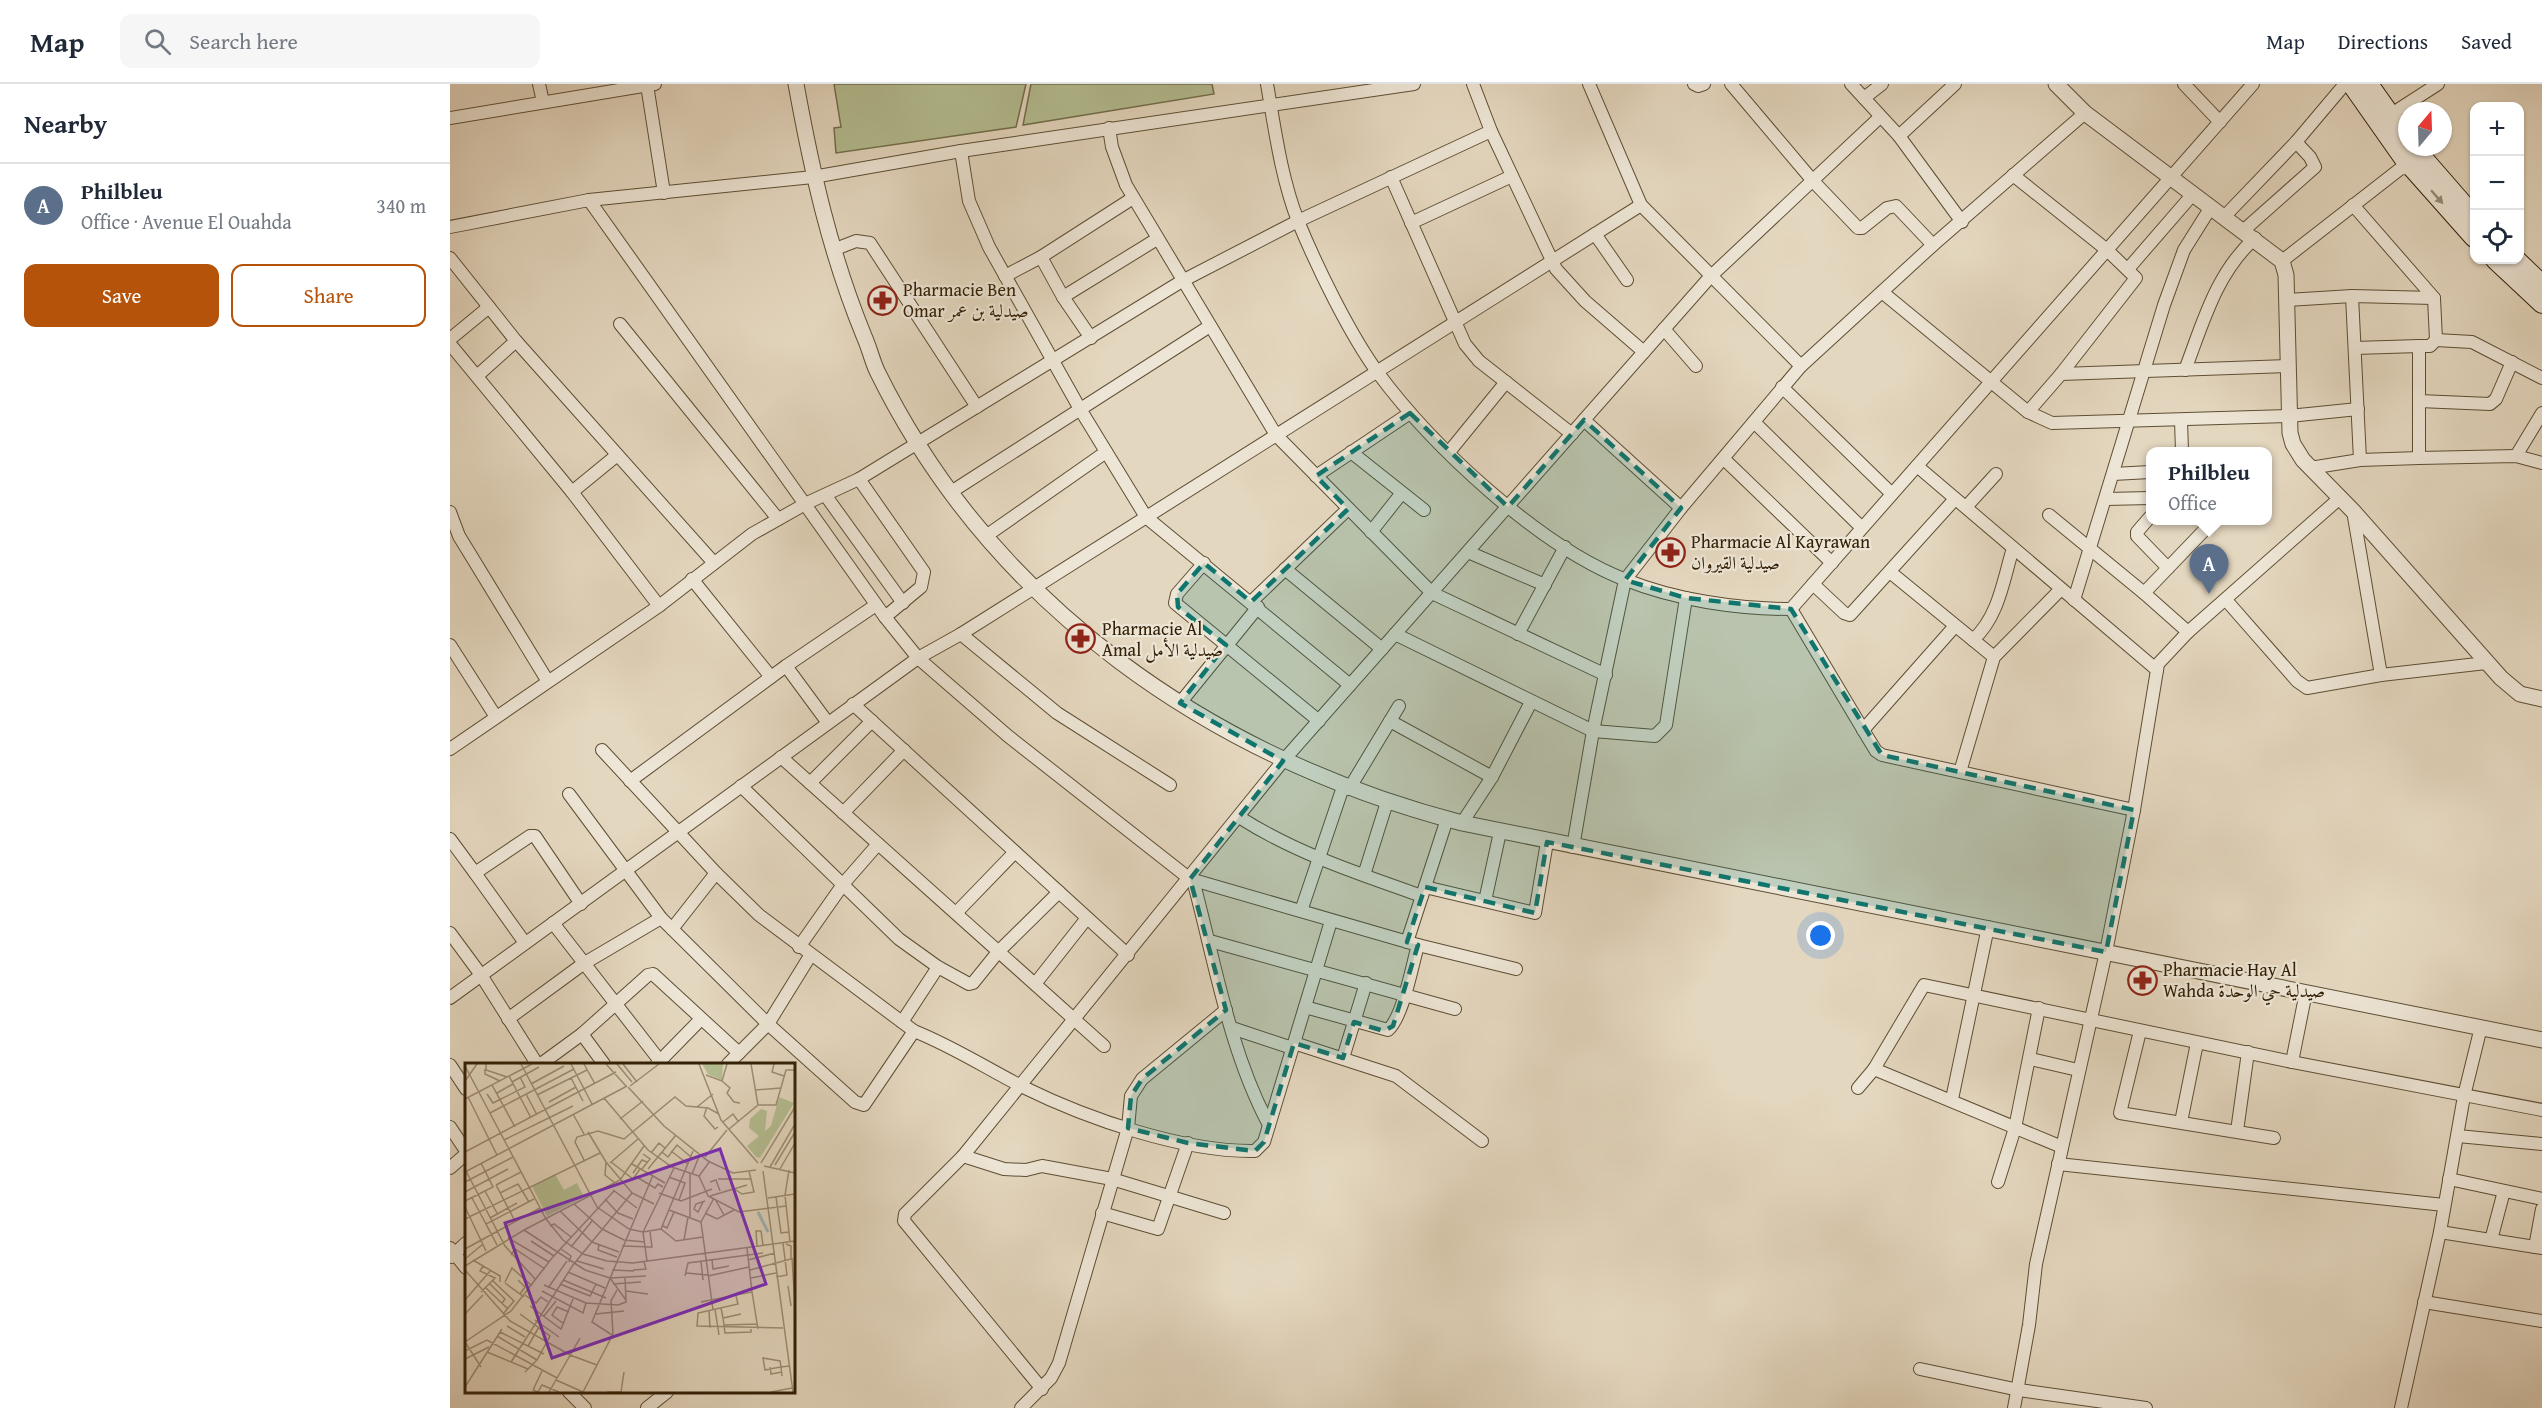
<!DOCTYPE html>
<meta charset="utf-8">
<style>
:root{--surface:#fff;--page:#f6f6f7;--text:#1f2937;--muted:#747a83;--line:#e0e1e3;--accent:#b45309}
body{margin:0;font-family:"Gentium Book Plus",Amiri,serif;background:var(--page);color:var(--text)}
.controls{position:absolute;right:18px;top:18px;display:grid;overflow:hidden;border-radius:12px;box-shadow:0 2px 4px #0004}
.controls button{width:54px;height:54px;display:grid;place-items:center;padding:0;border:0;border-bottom:2px solid var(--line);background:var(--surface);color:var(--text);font:30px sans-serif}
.compass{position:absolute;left:1948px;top:18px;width:54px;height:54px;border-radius:50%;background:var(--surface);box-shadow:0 2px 4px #0004;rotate:19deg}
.you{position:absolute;left:1371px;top:852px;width:21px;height:21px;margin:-15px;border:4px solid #fff;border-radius:50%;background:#1a73e8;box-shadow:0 0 0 9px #1a73e833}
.badge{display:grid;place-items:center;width:39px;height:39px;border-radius:50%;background:var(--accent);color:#fff;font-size:20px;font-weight:700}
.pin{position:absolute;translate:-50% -50px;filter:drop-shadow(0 2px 3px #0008)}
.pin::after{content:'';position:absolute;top:32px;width:21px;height:18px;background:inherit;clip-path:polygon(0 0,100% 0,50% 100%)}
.popup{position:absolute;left:1696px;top:363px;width:126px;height:78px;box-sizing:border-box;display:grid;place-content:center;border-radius:12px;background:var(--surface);filter:drop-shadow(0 2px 4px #0005);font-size:20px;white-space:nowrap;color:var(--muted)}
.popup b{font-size:22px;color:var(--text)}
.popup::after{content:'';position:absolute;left:50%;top:100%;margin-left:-12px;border:12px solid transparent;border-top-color:var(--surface)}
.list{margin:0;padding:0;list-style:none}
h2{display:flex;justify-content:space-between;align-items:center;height:78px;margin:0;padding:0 24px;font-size:26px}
h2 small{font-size:20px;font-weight:400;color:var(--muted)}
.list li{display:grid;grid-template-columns:39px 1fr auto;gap:18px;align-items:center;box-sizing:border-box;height:84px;padding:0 24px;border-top:2px solid var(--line)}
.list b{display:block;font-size:22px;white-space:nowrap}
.list p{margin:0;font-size:20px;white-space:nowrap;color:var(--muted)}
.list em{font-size:20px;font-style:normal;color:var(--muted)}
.actions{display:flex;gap:12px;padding:18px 24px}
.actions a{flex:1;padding:14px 0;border:2px solid var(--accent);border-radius:12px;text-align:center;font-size:21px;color:var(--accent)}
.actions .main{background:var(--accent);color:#fff}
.icon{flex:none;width:33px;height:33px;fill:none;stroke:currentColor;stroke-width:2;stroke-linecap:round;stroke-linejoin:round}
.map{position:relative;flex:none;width:2092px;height:1324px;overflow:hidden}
header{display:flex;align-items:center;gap:36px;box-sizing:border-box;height:84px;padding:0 30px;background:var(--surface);border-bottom:2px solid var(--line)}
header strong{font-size:28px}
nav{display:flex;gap:33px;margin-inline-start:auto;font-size:21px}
.search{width:420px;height:54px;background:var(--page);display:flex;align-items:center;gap:15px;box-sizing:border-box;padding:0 21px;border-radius:12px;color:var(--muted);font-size:22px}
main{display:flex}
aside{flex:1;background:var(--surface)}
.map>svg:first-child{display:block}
</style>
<header>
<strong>Map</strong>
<div class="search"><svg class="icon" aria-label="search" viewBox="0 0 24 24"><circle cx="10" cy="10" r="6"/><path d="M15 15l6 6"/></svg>Search here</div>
<nav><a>Map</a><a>Directions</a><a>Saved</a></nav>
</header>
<main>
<aside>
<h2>Nearby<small></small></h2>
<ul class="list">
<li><span class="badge" style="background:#5c6f8a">A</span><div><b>Philbleu</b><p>Office · Avenue El Ouahda</p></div><em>340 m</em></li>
</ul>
<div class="actions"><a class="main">Save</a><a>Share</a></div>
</aside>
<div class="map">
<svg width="2092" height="1324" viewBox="0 0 2092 1324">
<rect width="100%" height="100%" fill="#e4d7bf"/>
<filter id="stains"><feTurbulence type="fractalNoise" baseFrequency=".00333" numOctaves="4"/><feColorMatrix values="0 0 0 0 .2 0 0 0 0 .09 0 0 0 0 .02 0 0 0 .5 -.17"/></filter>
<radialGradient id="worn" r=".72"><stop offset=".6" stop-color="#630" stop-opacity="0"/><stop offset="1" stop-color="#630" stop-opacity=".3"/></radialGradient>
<g fill="#b4be92" stroke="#736f4c" stroke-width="1.5">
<path d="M384,0H576L566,43L386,69L384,44L391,43Z"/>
<path d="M581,0H762L764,10L573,41Z"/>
</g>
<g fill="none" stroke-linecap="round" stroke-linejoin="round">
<defs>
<g id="minor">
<path d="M89,0L93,18"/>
<path d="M817,0C825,46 831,93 848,137C867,183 899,249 928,289C983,363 1090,463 1176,496C1226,516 1287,525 1341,525L1803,0"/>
<path d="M1023,0L1041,47L1106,185L1135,217L1194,268"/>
<path d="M1139,0L1191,121L1351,282"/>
<path d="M1244,0L1248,2L1254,0"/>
<path d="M1281,0L1363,97L1408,144H1412L1437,124L1446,122L1483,161"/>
<path d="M1401,0L1449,52L1512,138"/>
<path d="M1734,0L1770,38"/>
<path d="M197,1L214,109"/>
<path d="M1414,14L1432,0"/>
<path d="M1940,31L1988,0"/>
<path d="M0,34L205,0"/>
<path d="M659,44L662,63L676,101L826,351L982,509L1156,591"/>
<path d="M1449,52L1505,0"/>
<path d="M511,67L519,117L539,163L630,325L696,433L900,601"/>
<path d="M1563,91L1657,166L1686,194L1611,290L1578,328"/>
<path d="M941,93L1015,260L1029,277L1122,350"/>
<path d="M139,116L435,533L468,574L558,652L740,795L968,861L1066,885"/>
<path d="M1903,121L1984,214L1986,256L1980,262H1969"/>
<path d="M1774,133L1846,58L1895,0"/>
<path d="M961,139L1062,92"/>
<path d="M0,143L139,116L363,93L511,67L964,0"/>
<path d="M1794,146L1865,83L1860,73L1846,58"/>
<path d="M1145,150L1177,196"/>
<path d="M383,166L406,157L420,159L527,323"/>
<path d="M591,173L613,213L641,254"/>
<path d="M0,174L66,257L264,479"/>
<path d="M1832,177L1950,85L1965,82"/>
<path d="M1678,185L1743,110"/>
<path d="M555,192L591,173L683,114"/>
<path d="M1432,208L1578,328L1602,339L1839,332L1908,325"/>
<path d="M1902,212L1910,376"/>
<path d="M613,213L707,155"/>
<path d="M1837,216L1902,212L1984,214"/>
<path d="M170,240L328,435"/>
<path d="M1214,245L1246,282"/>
<path d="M0,255L39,223"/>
<path d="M1986,256L2022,258L2092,294"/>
<path d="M0,260L122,408L209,522"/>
<path d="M1905,264L1969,262V374"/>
<path d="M1735,286C1753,239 1766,189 1805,154"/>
<path d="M1611,290L1838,282"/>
<path d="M27,292L66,257"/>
<path d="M1332,303L1442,410"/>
<path d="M1969,317L2040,320L2046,315L2062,278"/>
<path d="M1134,336L1231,424"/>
<path d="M1731,336L1732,368"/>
<path d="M1304,338L1412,444"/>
<path d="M901,368L974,426"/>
<path d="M999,368L1056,298"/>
<path d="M2066,372L2092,329"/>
<path d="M1274,375L1382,479"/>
<path d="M1467,382L1707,586"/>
<path d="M1860,384L1910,376L1969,374L2066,372L2092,379"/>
<path d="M1663,390L1700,388"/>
<path d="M866,392L960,329"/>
<path d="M409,395L474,488L471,503L435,533"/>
<path d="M122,408L166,372"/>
<path d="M501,408L760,242"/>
<path d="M376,412L453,519"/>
<path d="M1656,415L1700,414"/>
<path d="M1516,423L1546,390"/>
<path d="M1903,427L1931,591"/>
<path d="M0,428L9,452L97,596"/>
<path d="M1599,431L1694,509L1718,484"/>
<path d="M1700,433L1687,448V452L1718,484L1764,436"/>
<path d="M921,448L951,410"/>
<path d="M536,452L656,368"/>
<path d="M1018,468L1095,501"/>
<path d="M754,479L727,510L725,519L869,637"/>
<path d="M835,485L932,565"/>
<path d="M1440,488L1544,573"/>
<path d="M242,495L321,593"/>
<path d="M1363,500L1394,529L1400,531L1505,415"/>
<path d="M1694,509L1738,548"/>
<path d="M1624,516L1714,221L1734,166L1761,123"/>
<path d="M1776,516L1847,597L1857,604L1931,591L2036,579"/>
<path d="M801,518L898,425"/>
<path d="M1341,525L1418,654L1426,667L1432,671L1684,726"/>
<path d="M511,550L607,629L720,701"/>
<path d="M945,550L1143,647L1205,652L1216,641L1236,514"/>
<path d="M1068,550L1115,463"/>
<path d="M1523,556C1549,532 1553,497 1563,464"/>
<path d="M0,561L46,633"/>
<path d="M336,582L378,639"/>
<path d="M730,619L808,523"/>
<path d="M403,620L678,871"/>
<path d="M940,637L1042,693"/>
<path d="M1413,646L1505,542"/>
<path d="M0,665L209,522L302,450L357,419L409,395L732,197L848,137L1041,47"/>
<path d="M152,666L266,789L309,831L464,947C502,962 536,984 573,1003C638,1035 733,1068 805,1067L814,1058L881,837"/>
<path d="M331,673L654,962"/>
<path d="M1510,688L1544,573L1611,505"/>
<path d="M180,697L336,582L426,521"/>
<path d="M360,699L422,637"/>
<path d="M291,702L449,855L488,883L519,900L523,899L548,868L609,808"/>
<path d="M899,705L949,622"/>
<path d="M119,710L211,834L318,940L405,1018L414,1021L464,947"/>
<path d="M393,729L454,666"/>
<path d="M789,733C845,769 909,790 972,812"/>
<path d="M1012,739L1042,693L1081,618"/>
<path d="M0,755L25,789L80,752H85L131,820"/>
<path d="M1123,763L1143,647L1175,496L1231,424L1351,282L1483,161L1635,29"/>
<path d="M25,789L75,859"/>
<path d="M914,791L937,718"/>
<path d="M743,796C765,878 779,966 819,1041"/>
<path d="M975,803L1085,829L1097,758"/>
<path d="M1035,817L1050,748"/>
<path d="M851,827L893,703"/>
<path d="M506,829L565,768"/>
<path d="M103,839L210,977"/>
<path d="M222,845L266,789"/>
<path d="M0,849L31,891L87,980"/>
<path d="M760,857L1005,925"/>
<path d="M957,858L997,735"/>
<path d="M349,863L394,799L428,760"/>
<path d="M585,900L637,834"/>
<path d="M0,914L468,574L511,550L1191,121"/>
<path d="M855,923L938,946C953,933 962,882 968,861"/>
<path d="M58,935L133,880L211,834"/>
<path d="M452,938L488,883"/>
<path d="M782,944L842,964"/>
<path d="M1690,947L1670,1029L1824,1054"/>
<path d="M844,959L946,992L1032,1057"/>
<path d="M893,974L916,899"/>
<path d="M1581,975L1628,986"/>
<path d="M1842,978L1856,908"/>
<path d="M91,980L132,950"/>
<path d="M154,980L132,950L198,891L203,890L289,969"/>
<path d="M207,980L251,935"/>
<path d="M278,980L318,940L360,872"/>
<path d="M0,981L16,1005"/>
<path d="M1424,985L1612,1063"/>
<path d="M1408,1004L1424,985L1474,901L1842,978L2092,1026"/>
<path d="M1502,1015L1538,843"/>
<path d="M1731,1038L1747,959"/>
<path d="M0,1043L16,1067"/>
<path d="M1787,1047L1798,968"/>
<path d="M2008,1052L2092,1060"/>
<path d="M513,1072L554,1085L576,1086L592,1082L662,1095L774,1129"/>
<path d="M1608,1080L1994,1121"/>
<path d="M0,1084L16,1070"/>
<path d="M1999,1095L2092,1115"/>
<path d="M1548,1098L1565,1044L1589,924"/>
<path d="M652,1129L708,1145L738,1059"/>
<path d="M1990,1148L2092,1164"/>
<path d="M2041,1156L2054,1107"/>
<path d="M2085,1163L2092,1125"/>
<path d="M0,1164L16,1184"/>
<path d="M1,1173L16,1159"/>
<path d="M1974,1218L2092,1237"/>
<path d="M1470,1285L1569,1306L1696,1324"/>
<path d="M592,1305L454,1137L455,1130L513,1072L833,677L1260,193L1430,33"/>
<path d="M119,1308L135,1324"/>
<path d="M197,1324L217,1308"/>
<path d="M571,1324L601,1294L609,1279L678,1044L681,1012L692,995L776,926"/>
<path d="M1564,1324L1579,1241L1586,1180L1656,868L1684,726L1708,580L1738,548L1891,413"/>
<path d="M1951,1324L1990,1148L2014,1012L2031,943"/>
</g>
<g id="tertiary">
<path d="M346,0C362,88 380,169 414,252C419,263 422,276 427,287C543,523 762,674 1012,739L2092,956"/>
<path d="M1606,0L1635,29L1832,177L1836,191L1840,349L1843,360L1853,376L1903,427L2051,594L2070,610L2092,615"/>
</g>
<g id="secondary">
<path d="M1901,0L1953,74L2024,154"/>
<path d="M1919,0L1957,54"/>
<path d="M1964,63L2024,132"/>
<path d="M2045,176L2092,220"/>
<path d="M2067,176L2092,200"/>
</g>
</defs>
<use href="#minor" stroke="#5e4e34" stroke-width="14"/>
<use href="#tertiary" stroke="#5e4e34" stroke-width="17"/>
<use href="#secondary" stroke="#322006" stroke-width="20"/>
<use href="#minor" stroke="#ede5d5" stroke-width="12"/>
<use href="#tertiary" stroke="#ede5d5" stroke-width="15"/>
<use href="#secondary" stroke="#ede5d5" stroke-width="18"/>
</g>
<defs><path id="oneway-solid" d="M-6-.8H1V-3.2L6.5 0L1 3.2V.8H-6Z" transform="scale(1.5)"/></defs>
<use fill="#998c78" href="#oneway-solid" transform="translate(1987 113) rotate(49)"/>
<path fill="#0f766e" fill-opacity="0.2" stroke="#0f766e" stroke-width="4.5" stroke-dasharray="12 8" stroke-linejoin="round" d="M960,329L1058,423L1134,336L1231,424L1175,496L1236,514L1341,525L1432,671L1684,726L1656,868L1097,758L1085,829L975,803L957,858L968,861L943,942L934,947L904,938L893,974L844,959L814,1058L805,1067L738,1059L678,1044L681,1012L692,995L776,926L740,795L833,677L730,619L776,561L728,523L727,510L754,479L801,518L898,425L866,392Z"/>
<defs>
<symbol id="pharmacy-ring" viewBox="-11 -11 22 22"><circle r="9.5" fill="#ede5d5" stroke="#8f2418" stroke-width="1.5"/><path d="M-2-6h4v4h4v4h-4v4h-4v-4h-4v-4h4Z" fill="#8f2418"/></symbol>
</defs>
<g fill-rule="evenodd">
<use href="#pharmacy-ring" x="416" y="200" width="33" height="33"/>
<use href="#pharmacy-ring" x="1204" y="452" width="33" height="33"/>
<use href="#pharmacy-ring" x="614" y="538" width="33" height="33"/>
<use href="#pharmacy-ring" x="1676" y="880" width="33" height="33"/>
</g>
<g text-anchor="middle" stroke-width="4.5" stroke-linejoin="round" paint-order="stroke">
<g font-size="18" fill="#322006" stroke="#ede5d5" text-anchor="start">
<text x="453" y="212">Pharmacie Ben<tspan x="453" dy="21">Omar صيدلية بن عمر</tspan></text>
<text x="1241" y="464">Pharmacie Al Kayrawan<tspan x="1241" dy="21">صيدلية القيروان</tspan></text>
<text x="652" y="551">Pharmacie Al<tspan x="652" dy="21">Amal صيدلية الأمل</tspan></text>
<text x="1713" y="892">Pharmacie Hay Al<tspan x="1713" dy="21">Wahda صيدلية حي الوحدة</tspan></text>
</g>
</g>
<g transform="translate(15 979)">
<rect width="330" height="330" fill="#e4d7bf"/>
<path d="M237,1H258L257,17L243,11Z" fill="#b4be92"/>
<path d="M314,34L329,40L295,95L291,94L282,83L294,73L284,65L285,56L296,46L302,48L300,68L306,63ZM90,111L99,127L112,120L119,134L82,153L67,123Z" fill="#b4be92"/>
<path fill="none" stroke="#9cb6be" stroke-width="3" d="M293,149L303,169"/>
<path fill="none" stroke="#9d8e75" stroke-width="1.5" d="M21,1V7L42,14M56,1L132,144L164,166L178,169L196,166M106,1L127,41M119,1L130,21M141,1L161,23M152,1L167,19M158,1L172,19M234,1L256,57L293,100M286,1L293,42M309,1L307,9L319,13M0,3L81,156L98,177L118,191L142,198L168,200L330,178M20,6V11L35,18M241,12L257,18L262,1M44,13L66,55M106,15L118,38M0,18L12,1M257,18L265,25L262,30L269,39L275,40M47,19L74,4M66,21L99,3M27,22L50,64M165,23L194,1M163,24L199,63L243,98L268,110L291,107M291,27L316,25M32,30L48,21M22,31L28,40L60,24L55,14M61,31L72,52M72,32L122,7M3,34L32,92M139,35L183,87L207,104L234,113L243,133L274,149L321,143M0,36L67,1M84,39L111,24M232,44L248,31M242,44L239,53L250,66L253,64M25,50L109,6M108,51L119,71M155,56L178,38M258,59L268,51L273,58M264,66L293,42H311L321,7H330M123,69L141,99L167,130L189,141M39,77L108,43M206,88L223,101M0,89L151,9M197,89L203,94L212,82L226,94M186,90L194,80L200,85M240,94L262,67M119,97L110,79L112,74L133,68L159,76L210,34L221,43L243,45L254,51M141,99L140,112L150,120M146,99L168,116L175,106M145,100L173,76M296,100L330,44M167,101L200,120M310,102L330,69M299,103L330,110M305,104L330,61M177,106L185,96L178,91M183,106L211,72M315,106L330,80M324,107L320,132L325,179M1,108L40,183L71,217M298,108L328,329M0,109L162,23M168,110L177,97L182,99M227,111L235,91M170,113L190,125L193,121L198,124M234,113L245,98M204,114L220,120L214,137M253,116H286M0,119L48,94M245,119L251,117L255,128M31,122L50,158M31,122L56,109M268,125L277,131L289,129L284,108M148,127L172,145M20,128L33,152M0,129L43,106M35,130L53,121L64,139M194,130L216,138L247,126M245,133L282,122M311,134L316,170L324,169M7,135L21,161M303,135L330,131M140,136L153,150L168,156M250,136L259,152M0,138L28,124L16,100M238,139L233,149L229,146L231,141L240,138M109,141L137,166L159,177L180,179M0,144L21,188M204,147L236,159M95,148L127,179L154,189M240,150L252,156L269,147M25,155L52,140M225,155V110M0,156L135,90M236,159L248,247M236,159L249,135M85,163L89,161L106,174M198,163L202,165L209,149M196,166L228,88M196,166L211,178L238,174M59,167L120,207L145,215L181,213M43,175L84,199M219,177L223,154M66,178L89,193M32,182L21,161L69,136M134,182L133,187L152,194M157,183L187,184L185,169M292,183L291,168H296L298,182M106,184L127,158M0,186L75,145M96,186L106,193L104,199M46,192L50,186L80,206M327,195L330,242M0,196L18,181M8,197L35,213V219M247,197L248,206L264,203M283,197L310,190M112,198L139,206M182,198L178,169L209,105M236,198L238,217M0,203L59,167L155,117L179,83M0,207L45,258L105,292L132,302M147,207L169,208M168,207L181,206L179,199M285,207L326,196V183L321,181M103,209L140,225M221,210L243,212M220,213L223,200L298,190M243,213L284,204M311,214L322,212L318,180M145,215L161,237M286,215L311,210M53,217L60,224L55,231M98,217L141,235M28,218L49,238L38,251M40,219L47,205L67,223M40,220L59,234M25,221L40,236L37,240M95,221L125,233L131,221M148,221L176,219M79,222L121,240L153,242L161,239L160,214M323,223L326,243M21,225L43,246M83,225L102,198M77,228L118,250L121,240M161,228L183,231M16,229L30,215L15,208L18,203M287,229L293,266M60,232L71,240L76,234L83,239M271,233L273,241L233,250L232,263L318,265M0,237L26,207M236,239L287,229L282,185M65,243L96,266L108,236M256,245L258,255L276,251M250,246L254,272M244,247L245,265M0,251L18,232M55,251L85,273L72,297M131,251L159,248M79,253L91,238M258,255L260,270L286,269V266M70,257L94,274M99,261L87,252L92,244L104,249M259,262L292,261M42,263L60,274M35,269L79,291M147,272L127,259L188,112M32,273L72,297L60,309M63,283L74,264M0,288L22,277L92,315M22,289L63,306M0,296L24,284M46,299L108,202L167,130M16,304L0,279L46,248L87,195L149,128M305,304L306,311L317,309M317,313L316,304L315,298L298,295L300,307L310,305L316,304L324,303M91,317L118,329M0,324L37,266M68,327L73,329L77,322L94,329M68,327L77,308M84,329L115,275M118,329L148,271L146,238L152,227M142,329H156L159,309M306,329L327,325"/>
<path fill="#7b2cbf" fill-opacity="0.15" stroke="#7b2cbf" stroke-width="3" d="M255,86L301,221L87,295L40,160Z"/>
<rect width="330" height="330" fill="none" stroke="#322006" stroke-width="3"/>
</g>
<rect width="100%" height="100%" filter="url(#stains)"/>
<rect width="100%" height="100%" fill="url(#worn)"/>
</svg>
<div class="controls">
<button>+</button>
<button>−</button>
<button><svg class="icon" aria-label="locate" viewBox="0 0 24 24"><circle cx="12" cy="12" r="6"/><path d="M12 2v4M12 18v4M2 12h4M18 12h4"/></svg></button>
</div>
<svg class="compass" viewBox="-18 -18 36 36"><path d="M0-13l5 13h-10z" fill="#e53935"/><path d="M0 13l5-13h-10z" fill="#747a83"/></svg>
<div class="you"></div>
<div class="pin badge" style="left:1759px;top:510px;background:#5c6f8a">A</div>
<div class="popup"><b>Philbleu</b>Office</div>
</div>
</main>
